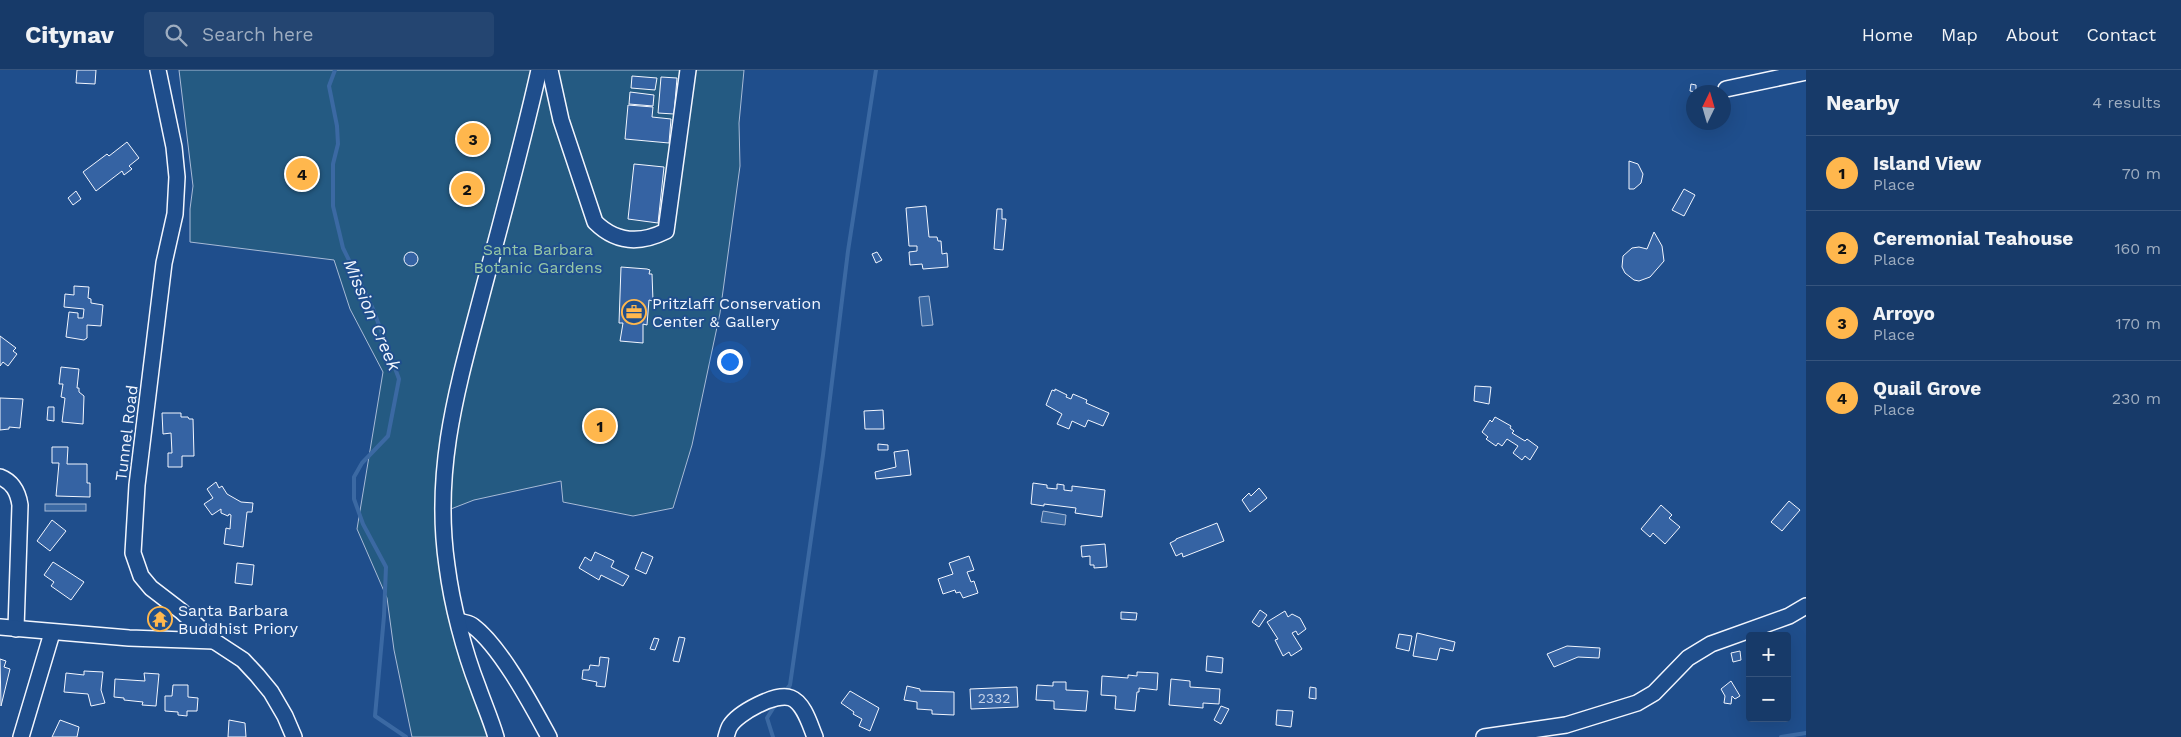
<!DOCTYPE html>
<meta charset="utf-8">
<style>
:root{--surface:#173a69;--page:#244571;--text:#f1f3f6;--muted:#9eadc0;--line:#36547d;--accent:#ffb74d}
body{margin:0;font-family:"Work Sans",sans-serif;background:var(--page);color:var(--text)}
.controls{position:absolute;right:15px;bottom:15px;display:grid;overflow:hidden;border-radius:5px;box-shadow:0 5px 20px #0002}
.controls button{width:45px;height:45px;display:grid;place-items:center;padding:0;border:0;border-bottom:1px solid var(--line);background:var(--surface);color:var(--text);font:25px sans-serif}
.compass{position:absolute;left:1686px;top:15px;width:45px;height:45px;border-radius:50%;background:var(--surface);box-shadow:0 5px 20px #0002;rotate:5deg}
.you{position:absolute;left:729px;top:291px;width:18px;height:18px;margin:-12px;border:4px solid #fff;border-radius:50%;background:#1a73e8;box-shadow:0 0 0 8px #1a73e833}
.badge{display:grid;place-items:center;width:32px;height:32px;border-radius:50%;background:var(--accent);color:#111;font-size:16px;font-weight:700}
.pin{position:absolute;translate:-50% -50%;border:2px solid #fff;box-shadow:0 1px 5px #0006}
.list{margin:0;padding:0;list-style:none}
h2{display:flex;justify-content:space-between;align-items:center;height:65px;margin:0;padding:0 20px;font-size:21px}
h2 small{font-size:16px;font-weight:400;color:var(--muted)}
.list li{display:grid;grid-template-columns:32px 1fr auto;gap:15px;align-items:center;box-sizing:border-box;height:75px;padding:0 20px;border-top:1px solid var(--line)}
.list b{display:block;font-size:19px;white-space:nowrap}
.list p{margin:0;font-size:16px;white-space:nowrap;color:var(--muted)}
.list em{font-size:16px;font-style:normal;color:var(--muted)}
.icon{flex:none;width:28px;height:28px;fill:none;stroke:currentColor;stroke-width:2;stroke-linecap:round;stroke-linejoin:round}
.map{position:relative;flex:none;width:1806px;height:667px;overflow:hidden}
header{display:flex;align-items:center;gap:30px;box-sizing:border-box;height:70px;padding:0 25px;background:var(--surface);border-bottom:1px solid var(--line)}
header strong{font-size:24px}
nav{display:flex;gap:28px;margin-inline-start:auto;font-size:18px}
.search{width:350px;height:45px;background:var(--page);display:flex;align-items:center;gap:12px;box-sizing:border-box;padding:0 18px;border-radius:5px;color:var(--muted);font-size:19px}
main{display:flex}
aside{flex:1;background:var(--surface)}
.map>svg:first-child{display:block}
</style>
<header>
<strong>Citynav</strong>
<div class="search"><svg class="icon" aria-label="search" viewBox="0 0 24 24"><circle cx="10" cy="10" r="6"/><path d="M15 15l6 6"/></svg>Search here</div>
<nav><a>Home</a><a>Map</a><a>About</a><a>Contact</a></nav>
</header>
<main>
<div class="map">
<svg width="1806" height="667" viewBox="0 0 1806 667">
<rect width="100%" height="100%" fill="#1f4e8c"/>
<path fill="#245a82" stroke="#a8bbd7" d="M179,0H744L739,53L740,96L720,243L692,375L673,438L633,446L563,432L561,411L474,430L438,444L494,667H412L394,580L387,528L357,459L383,302L350,239L334,190L190,172V139L193,116Z"/>
<g fill="#3b69a3" stroke="#a8bbd7">
<path d="M929,226L933,255L922,256L919,227Z"/>
<rect x="45" y="434" width="41" height="7"/>
<path d="M1043,441L1066,445L1065,455L1041,452Z"/>
</g>
<g fill="none" stroke-linecap="round" stroke-linejoin="round">
<g stroke="#3b69a3" stroke-width="4">
<path d="M335,0L329,16L337,56L338,74L333,94V136L343,178L373,239L399,309L388,366L362,393L354,407V429L363,454L386,497L384,546L375,646L406,667"/>
<path d="M784,623L790,615L823,385L848,181L876,0"/>
<path d="M773,667L767,648L777,632"/>
<path d="M1781,667L1806,663"/>
</g>
</g>
<g fill="#3563a3" stroke="#f2f6ff">
<path d="M77,0H96L95,14L76,13Z"/>
<path d="M632,6L657,8L655,20L631,18Z"/>
<path d="M661,7L677,8L674,44L658,43Z"/>
<path d="M1691,14L1696,15V22L1690,21Z"/>
<path d="M630,22L654,25L653,36L629,34Z"/>
<path d="M628,35L653,37L652,47L671,49L669,73L625,69Z"/>
<path d="M127,72L139,88L129,96L132,99L124,105L122,101L96,121L83,102L107,84L109,86Z"/>
<path d="M1629,91L1638,94L1643,104L1641,113L1634,119H1629Z"/>
<path d="M634,94L664,97L658,153L628,149Z"/>
<path d="M466,114L474,115L469,128L460,126L462,116H465Z"/>
<path d="M1684,119L1695,125L1684,146L1672,140Z"/>
<path d="M76,121L81,129L73,135L68,128Z"/>
<path d="M926,136L929,167H937L938,171H941L942,184L947,183L948,197L923,199L922,194L910,195L909,182L917,181V176H909L906,138Z"/>
<path d="M997,139H1002V149H1006L1003,180L994,179Z"/>
<path d="M1654,162L1662,176L1664,191L1650,207L1639,211L1634,210L1625,203L1622,197L1623,186L1632,178L1639,177L1647,179Z"/>
<path d="M877,182L882,190L876,193L872,184Z"/>
<circle cx="411" cy="189" r="7"/>
<path d="M621,197L647,199L650,200L649,204H652L653,231L649,230L647,255L643,254V273L620,271L623,253H619Z"/>
<path d="M74,216L89,217L88,228L91,229V233L103,235L101,256L87,255V268L84,270L66,267L69,242L78,243V248H83L84,239L64,237L65,224L74,225Z"/>
<path d="M0,266L16,278L13,281L17,284L8,296L3,292L0,296Z"/>
<path d="M61,297L79,299L77,318H79V322L84,326L83,354L62,352L65,328L61,327L63,314H59Z"/>
<path d="M1475,316L1491,317L1489,334L1474,331Z"/>
<path d="M1055,319L1067,325L1066,327L1071,329L1073,324L1087,330L1086,333L1109,343L1103,356L1088,350L1085,357L1072,351L1069,359L1057,354L1062,344L1046,335L1052,320L1055,321Z"/>
<path d="M0,328L23,329L20,358L9,357V359L0,360Z"/>
<path d="M48,337H54V351L47,350Z"/>
<path d="M883,340L884,359H865L864,341Z"/>
<path d="M162,343H181V347H188L189,349H193L194,386H182V397H168V383H172L171,363L163,364Z"/>
<path d="M1495,347L1511,356L1510,358L1514,361L1512,363L1525,371L1527,369L1538,377L1530,390L1525,386L1522,390L1513,383L1518,376L1507,369L1502,376L1498,373L1496,376L1486,369L1488,367L1482,362L1490,350L1492,352Z"/>
<path d="M878,374L888,375V380H878Z"/>
<path d="M52,377H68L67,394H87V413H90V427L56,426L59,393H52Z"/>
<path d="M908,380L911,405L876,409L875,402L896,397L894,382Z"/>
<path d="M216,412L219,418L222,416L227,424L241,432L253,433L252,442H247L243,477L224,474L226,458L230,459L231,445L229,444L228,446L221,443V439L212,445L204,434L213,428L207,419Z"/>
<path d="M1033,413L1047,415V418L1057,419V414L1064,415V420L1072,421V416L1105,420L1102,447L1075,443L1076,438L1044,434V436L1031,434Z"/>
<path d="M1259,418L1267,428L1250,442L1242,430L1249,423L1251,426Z"/>
<path d="M1789,431L1800,440L1782,461L1771,452Z"/>
<path d="M1661,435L1672,445L1669,448L1680,457L1665,474L1653,463L1650,467L1641,459Z"/>
<path d="M52,450L66,461L50,481L37,471Z"/>
<path d="M1217,453L1224,471L1183,487L1182,483L1176,486L1170,473L1176,470V469Z"/>
<path d="M1105,474L1107,497L1094,498V495H1090V486L1082,487L1081,476Z"/>
<path d="M595,482L614,491L611,497L629,506L623,516L601,505L599,510L579,498L585,487L591,491Z"/>
<path d="M642,482L653,487L646,504L635,499Z"/>
<path d="M969,486L974,500L967,502L971,512L974,511L978,523L963,528L960,522L956,523L955,520L943,524L938,509L953,504L949,493Z"/>
<path d="M53,492L84,512L71,530L51,516L54,512L44,505Z"/>
<path d="M237,493L254,495L252,515L235,513Z"/>
<path d="M1260,540L1267,545L1259,557L1252,552Z"/>
<path d="M1285,541L1288,547L1292,544L1300,548L1306,559L1298,565L1296,561L1292,563L1302,579L1291,586L1289,582L1283,586L1275,570L1278,569L1267,552Z"/>
<path d="M1121,542L1137,543L1136,550L1121,549Z"/>
<path d="M1417,563L1455,572L1453,581L1440,578L1437,590L1413,586Z"/>
<path d="M1399,564L1412,566L1409,581L1396,578Z"/>
<path d="M679,567L685,568L679,592L673,591Z"/>
<path d="M654,568L659,569L655,580L650,579Z"/>
<path d="M1567,576L1600,578L1599,588L1578,587L1554,597L1547,584Z"/>
<path d="M1740,581L1741,590L1733,592L1731,583Z"/>
<path d="M1207,586L1223,588L1222,603L1206,601Z"/>
<path d="M600,587L609,588L605,617L596,616L597,612L582,609L583,600H589L590,595L599,596Z"/>
<path d="M0,589L6,591L4,597L10,599L1,636Z"/>
<path d="M84,601L103,602L101,620L105,633L91,636L88,624L64,622L66,603L84,605Z"/>
<path d="M1137,602L1158,603L1157,620L1139,618V622H1137L1135,641L1115,639L1116,626L1101,625L1102,606L1128,608V605L1137,606Z"/>
<path d="M144,603L159,604L156,636L142,635L143,632L124,630V628L114,627L115,609L145,611Z"/>
<path d="M1171,609L1190,611V617L1220,619L1219,634L1203,633V638L1169,635Z"/>
<path d="M1731,611L1740,626L1735,629L1732,626L1731,634L1724,633L1725,626L1721,619Z"/>
<path d="M1053,612H1066V620L1088,621L1086,641L1054,639V631L1036,630L1037,615L1053,616Z"/>
<path d="M173,615H188V627L198,628L197,641H187V646L178,645V642L165,641V626H172Z"/>
<path d="M907,616L920,619V621L954,622V645L932,644V640L917,639V632L904,630Z"/>
<path d="M1017,617L1018,637L971,639L970,619Z"/>
<path d="M1310,617L1316,618V629L1309,628Z"/>
<path d="M850,621L879,638L870,661L859,656L862,649L853,644L854,642L841,633Z"/>
<path d="M1221,636L1229,639L1221,654L1214,650Z"/>
<path d="M1277,640L1293,641L1291,657L1276,655Z"/>
<path d="M60,650L79,657L77,667H52Z"/>
<path d="M229,650L245,653L246,667H228Z"/>
</g>
<g fill="none" stroke-linecap="round" stroke-linejoin="round">
<defs>
<g id="minor">
<path d="M158,0L174,77L177,107L175,144L164,193L137,415L133,483L141,506L151,518L181,541L214,571L243,590L257,605L271,622L285,646L294,667"/>
<path d="M550,0L561,50L595,152C616,173 640,174 666,161L688,0"/>
<path d="M1726,19L1806,2"/>
<path d="M0,407C13,412 18,422 20,435L16,559"/>
<path d="M459,551C464,553 470,553 473,556C501,577 532,636 549,667"/>
<path d="M0,557L129,568L214,571"/>
<path d="M21,667L52,563"/>
<path d="M496,667C491,650 484,634 478,617C464,581 452,535 447,496C433,400 457,319 481,228C501,152 522,76 539,0"/>
<path d="M726,667C727,664 728,659 730,656C738,643 776,622 791,628C804,633 810,655 815,667"/>
<path d="M1484,667L1566,655L1637,633L1654,623L1688,588L1711,574L1789,546L1806,536"/>
</g>
</defs>
<use href="#minor" stroke="#f2f6ff" stroke-width="18"/>
<use href="#minor" stroke="#1f4e8c" stroke-width="15"/>
</g>
<defs>
<symbol id="office-ring" viewBox="-11 -11 22 22"><circle r="9.5" fill="#1f4e8c" stroke="#ffb74d" stroke-width="1.5"/><path d="M-6-3h4V-5.5h4V-3h4V5H-6ZM-1-4.5V-3h2v-1.5ZM-6 0V1H6V0Z" fill="#ffb74d"/></symbol>
<symbol id="temple-ring" viewBox="-11 -11 22 22"><circle r="9.5" fill="#1f4e8c" stroke="#ffb74d" stroke-width="1.5"/><path d="M0-6L5-2H3V0L6.5 2.5H4V6H1.5V3h-3V6H-4V2.5H-6.5L-3 0V-2H-5Z" fill="#ffb74d"/></symbol>
</defs>
<g fill-rule="evenodd">
<use href="#office-ring" x="620" y="228" width="28" height="28"/>
<use href="#temple-ring" x="146" y="535" width="28" height="28"/>
</g>
<g text-anchor="middle" stroke-width="4" stroke-linejoin="round" paint-order="stroke">
<g font-size="14" fill="#c3d1e8">
<text x="994" y="633">2332</text>
</g>
<g font-size="16" fill="#97c8a6" stroke="#1f4e8c">
<text x="538" y="185">Santa Barbara<tspan x="538" dy="18">Botanic Gardens</tspan></text>
</g>
<g font-size="16" fill="#f2f6ff" stroke="#1f4e8c" text-anchor="start">
<text x="652" y="239">Pritzlaff Conservation<tspan x="652" dy="18">Center &amp; Gallery</tspan></text>
<text x="178" y="546">Santa Barbara<tspan x="178" dy="18">Buddhist Priory</tspan></text>
</g>
<g font-size="16" fill="#f2f6ff" stroke="#1f4e8c">
<text transform="translate(126 363) rotate(-83)" y="6">Tunnel Road</text>
</g>
<g font-size="18" font-style="italic" fill="#f2f6ff" stroke="#1f4e8c">
<text transform="translate(372 245) rotate(67)" y="6">Mission Creek</text>
</g>
</g>
</svg>
<div class="controls">
<button>+</button>
<button>−</button>
</div>
<svg class="compass" viewBox="-18 -18 36 36"><path d="M0-13l5 13h-10z" fill="#e53935"/><path d="M0 13l5-13h-10z" fill="#9eadc0"/></svg>
<div class="you"></div>
<div class="pin badge" style="left:600px;top:356px">1</div>
<div class="pin badge" style="left:467px;top:119px">2</div>
<div class="pin badge" style="left:473px;top:69px">3</div>
<div class="pin badge" style="left:302px;top:104px">4</div>
</div>
<aside>
<h2>Nearby<small>4 results</small></h2>
<ul class="list">
<li><span class="badge">1</span><div><b>Island View</b><p>Place</p></div><em>70 m</em></li>
<li><span class="badge">2</span><div><b>Ceremonial Teahouse</b><p>Place</p></div><em>160 m</em></li>
<li><span class="badge">3</span><div><b>Arroyo</b><p>Place</p></div><em>170 m</em></li>
<li><span class="badge">4</span><div><b>Quail Grove</b><p>Place</p></div><em>230 m</em></li>
</ul>
</aside>
</main>
